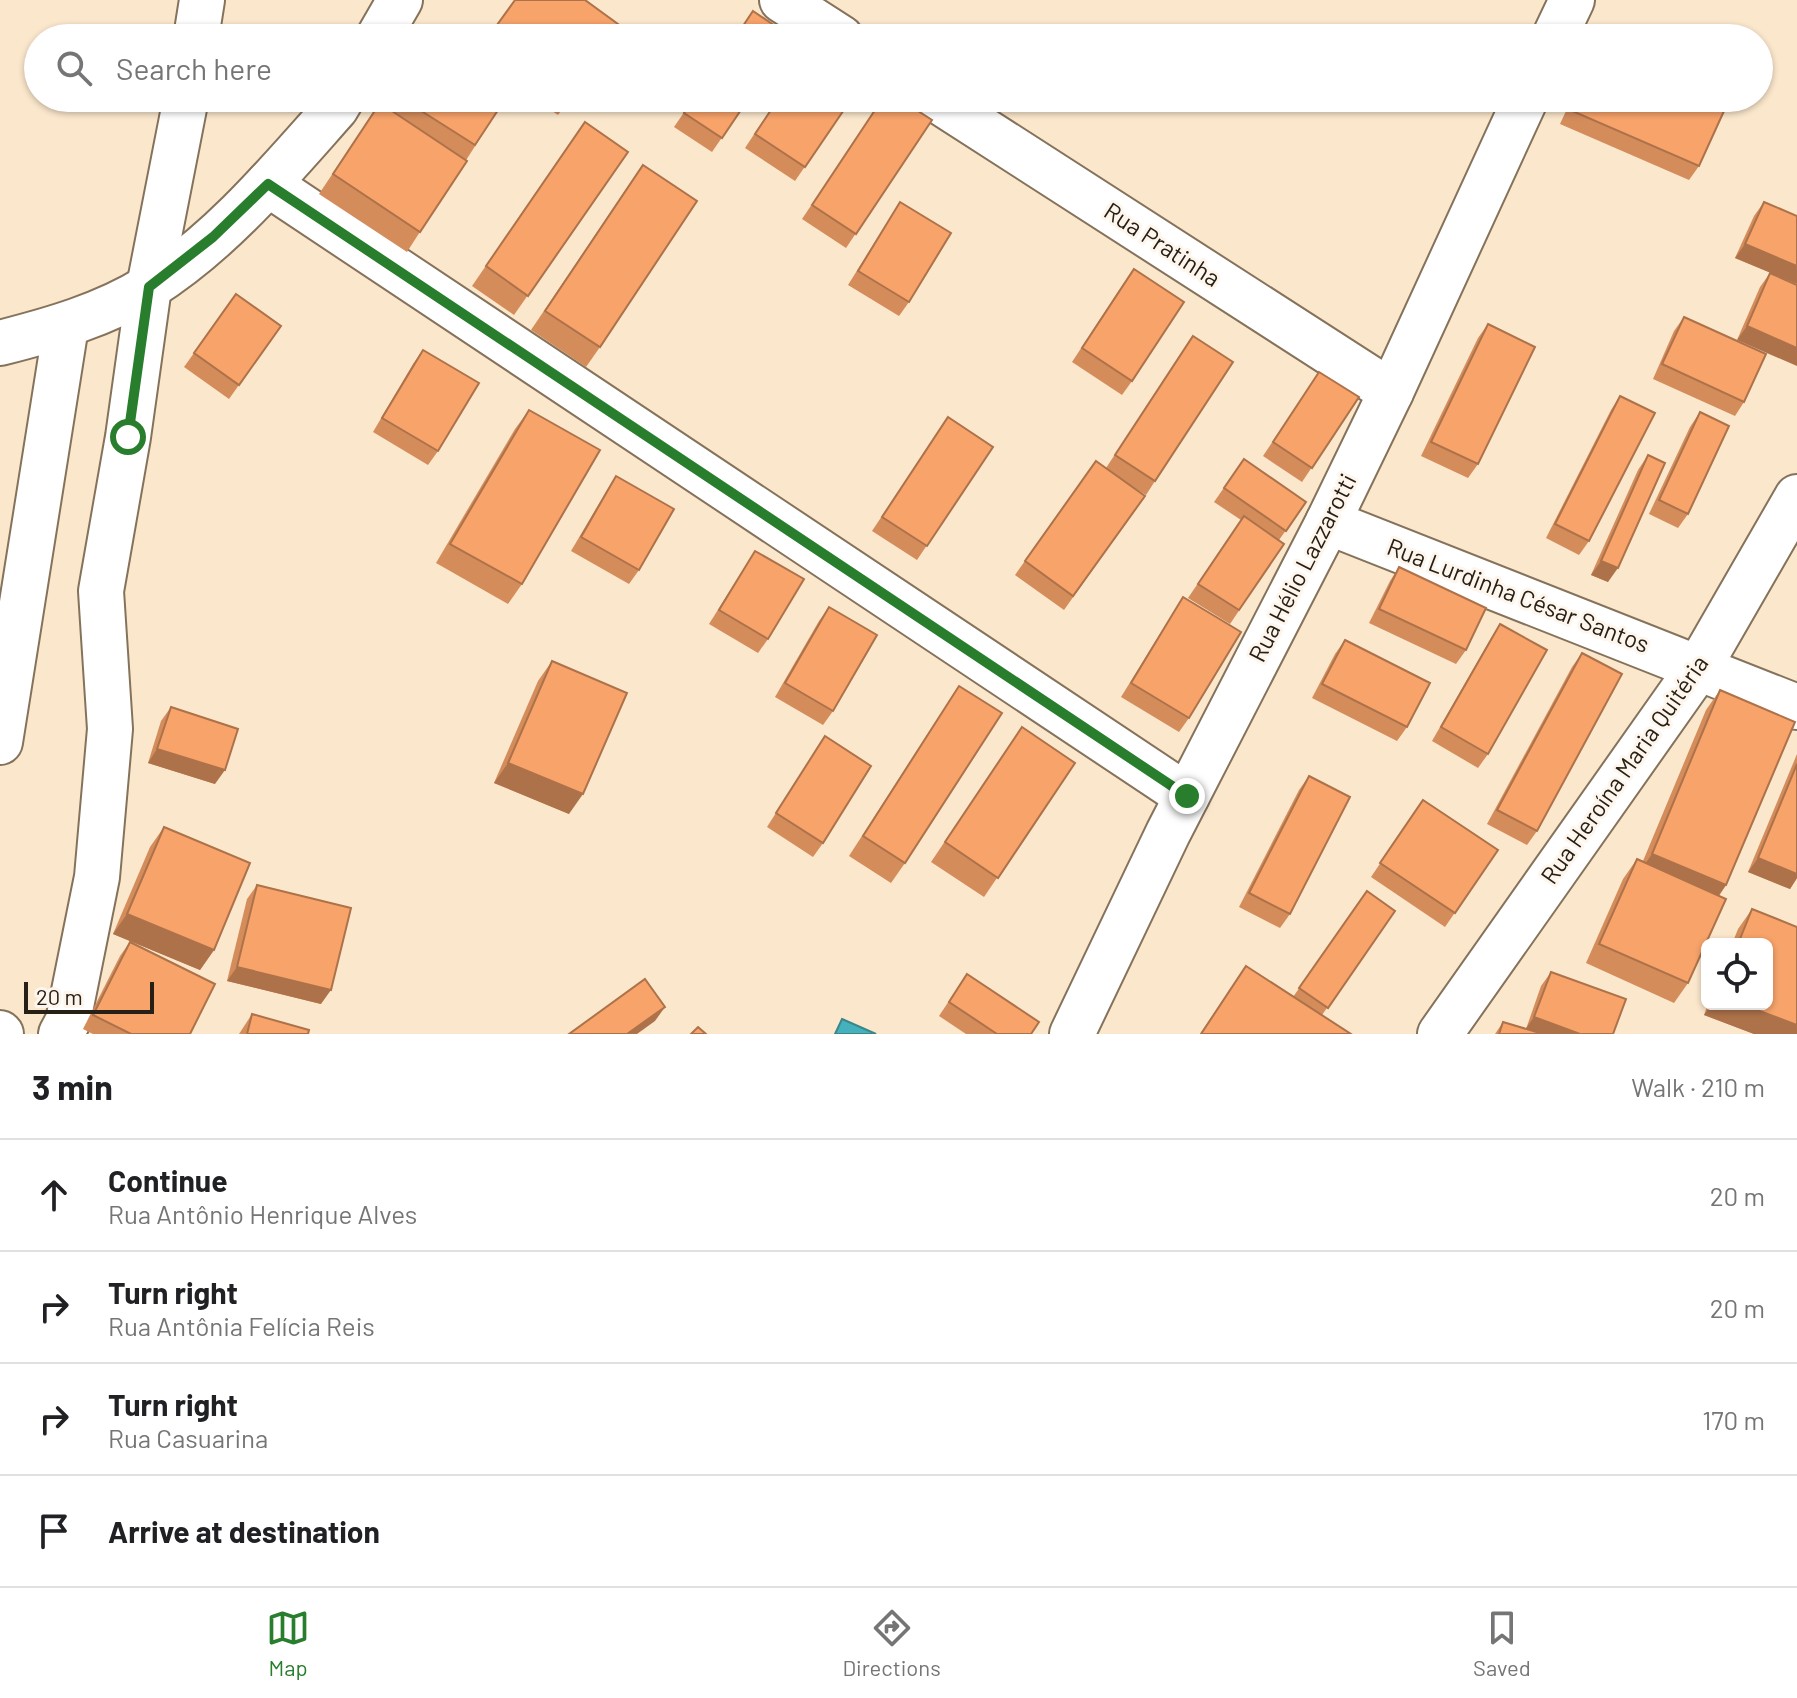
<!DOCTYPE html>
<meta charset="utf-8">
<style>
:root{--surface:#fff;--page:#f2f2f2;--text:#202124;--muted:#757577;--line:#e0e0e0;--accent:#287e2c}
body{margin:0;font-family:Barlow,sans-serif;background:var(--page);color:var(--text)}
.controls{position:absolute;right:24px;bottom:24px;display:grid;overflow:hidden;border-radius:12px;box-shadow:0 2px 6px #0004}
.controls button{width:72px;height:72px;display:grid;place-items:center;padding:0;border:0;border-bottom:2px solid var(--line);background:var(--surface);color:var(--text);font:40px sans-serif}
.scale{position:absolute;left:24px;bottom:20px;width:130px;box-sizing:border-box;padding-left:8px;border:4px solid #272016;border-top:0;font-size:22px;line-height:28px;white-space:nowrap;color:#272016;-webkit-text-stroke:6px #fef6ec;paint-order:stroke}
.stop{position:absolute;width:24px;height:24px;margin:-18px;border:6px solid #287e2c;border-radius:50%;background:#fff}
.stop.end{background:#287e2c;border-color:#fff;box-shadow:0 2px 8px #0008}
.list{margin:0;padding:0;list-style:none}
h2{display:flex;justify-content:space-between;align-items:center;height:104px;margin:0;padding:0 32px;font-size:34px}
h2 small{font-size:26px;font-weight:400;color:var(--muted)}
.list li{display:grid;grid-template-columns:52px 1fr auto;gap:24px;align-items:center;box-sizing:border-box;height:112px;padding:0 32px;border-top:2px solid var(--line)}
.list b{display:block;font-size:30px;white-space:nowrap}
.list p{margin:0;font-size:26px;white-space:nowrap;color:var(--muted)}
.list em{font-size:26px;font-style:normal;color:var(--muted)}
.icon{flex:none;width:44px;height:44px;fill:none;stroke:currentColor;stroke-width:2;stroke-linecap:round;stroke-linejoin:round}
.map{position:relative;flex:none;width:1797px;height:1034px;overflow:hidden}
.search{position:absolute;background:var(--surface);box-shadow:0 2px 6px #0004;left:24px;right:24px;top:24px;height:88px;display:flex;align-items:center;gap:20px;box-sizing:border-box;padding:0 28px;border-radius:44px;color:var(--muted);font-size:30px}
.sheet{height:552px;background:var(--surface)}
nav{display:flex;justify-content:space-around;align-items:center;box-sizing:border-box;height:112px;border-top:2px solid var(--line);background:var(--surface);font-size:22px;color:var(--muted)}
nav a{display:grid;justify-items:center;gap:4px}
nav .on{color:var(--accent)}
.map>svg:first-child{display:block}
</style>
<div class="map">
<svg width="1797" height="1034" viewBox="0 0 1797 1034">
<rect width="100%" height="100%" fill="#fbe7cc"/>
<path fill="#44b1bd" stroke="#3b868b" stroke-width="2" d="M842,1019L876,1034H835Z"/>
<g fill="none" stroke-linecap="round" stroke-linejoin="round">
<defs>
<g id="minor">
<path d="M782,0L841,38"/>
<path d="M196,38L202,0"/>
<path d="M378,38L400,0"/>
<path d="M1554,38L1572,0"/>
<path d="M934,98L1391,392"/>
<path d="M268,184L1187,796"/>
<path d="M0,343C51,330 104,315 149,287C221,242 280,171 336,108L342,98"/>
<path d="M1328,522L1797,707"/>
<path d="M0,742L66,326"/>
<path d="M0,1033L1,1034"/>
<path d="M61,1034L68,1021L97,877L110,729L101,591L128,437L149,287L186,98"/>
<path d="M1072,1034L1168,833L1328,522L1391,392L1526,98"/>
<path d="M1440,1034L1699,667L1797,497"/>
</g>
</defs>
<use href="#minor" stroke="#85725b" stroke-width="48"/>
<use href="#minor" stroke="#fff" stroke-width="44"/>
</g>
<g fill="#d48c5b">
<path d="M381,98H506L407,252L319,194L379,104L377,103Z"/>
<path d="M533,98H570L558,115Z"/>
<path d="M694,98H749L712,152L674,127Z"/>
<path d="M778,98H852L795,181L745,148Z"/>
<path d="M883,98L932,120L846,248L802,219Z"/>
<path d="M1572,98H1692L1699,166L1689,180L1560,124Z"/>
<path d="M585,122L628,152L514,315L472,286Z"/>
<path d="M629,185L600,347L586,367L531,330Z"/>
<path d="M900,202L909,302L899,316L848,285Z"/>
<path d="M1764,202L1797,284L1735,258L1754,216Z"/>
<path d="M1770,273L1797,285L1737,340L1760,287Z"/>
<path d="M1124,283L1132,381L1122,395L1072,362Z"/>
<path d="M236,294L281,326L229,399L184,367Z"/>
<path d="M1684,317L1744,402L1735,416L1653,379L1674,331Z"/>
<path d="M1488,324L1478,464L1468,478L1421,456L1478,338Z"/>
<path d="M423,350L438,451L428,465L373,432L413,364Z"/>
<path d="M1184,350L1155,481L1146,495L1128,484L1145,496L1064,610L1015,575L1096,461L1106,468Z"/>
<path d="M1319,372L1359,397L1302,482L1263,456Z"/>
<path d="M1620,396L1589,541L1579,555L1546,538L1611,410Z"/>
<path d="M529,410L522,584L508,604L436,563L515,429Z"/>
<path d="M1700,412L1688,514L1678,528L1649,514L1690,427Z"/>
<path d="M938,432L993,447L917,560L872,531Z"/>
<path d="M1648,455L1608,582L1591,575L1638,470Z"/>
<path d="M1244,459L1306,502L1279,540L1284,544L1230,624L1188,598L1241,520L1214,502Z"/>
<path d="M616,476L639,570L629,584L571,551L607,490Z"/>
<path d="M755,551L768,639L758,653L709,624Z"/>
<path d="M1399,567L1466,650L1456,664L1369,623L1390,581Z"/>
<path d="M1183,597L1189,718L1179,732L1121,697Z"/>
<path d="M829,607L833,711L823,725L775,697L819,621Z"/>
<path d="M1500,624L1488,754L1478,768L1432,741L1491,638Z"/>
<path d="M1345,640L1407,727L1397,741L1312,698L1335,654Z"/>
<path d="M1582,653L1537,831L1527,845L1487,824L1572,667Z"/>
<path d="M552,661L569,814L494,783L538,681Z"/>
<path d="M959,686L905,863L891,883L849,856Z"/>
<path d="M1720,690L1726,885L1719,896L1688,983L1674,1003L1586,963L1623,879L1637,859L1643,861L1706,710Z"/>
<path d="M171,707L215,784L148,763L161,721Z"/>
<path d="M1022,727L1075,763L984,897L931,862Z"/>
<path d="M825,736L823,843L813,857L767,827Z"/>
<path d="M1797,754V878L1790,889L1748,872Z"/>
<path d="M1309,776L1290,914L1280,928L1239,907L1299,790Z"/>
<path d="M1423,800L1498,850L1445,927L1371,877Z"/>
<path d="M164,827L214,950L200,970L113,934L150,847Z"/>
<path d="M257,885L321,1004L227,981L247,899Z"/>
<path d="M1367,891L1395,911L1322,1015L1351,1034H1200L1246,966L1293,997Z"/>
<path d="M1752,909L1797,927V1034H1754L1704,1015L1708,1004H1767V944H1732L1738,929Z"/>
<path d="M130,942L190,1034H93L83,1029L120,956Z"/>
<path d="M1551,972L1613,1034H1495L1503,1022L1526,1029L1541,986Z"/>
<path d="M967,974L1031,1034H966L939,1016Z"/>
<path d="M252,1014L308,1034H239Z"/>
</g>
<g fill="#ad724a">
<path d="M1745,244L1797,266V284L1735,258Z"/>
<path d="M1747,326L1797,348V366L1737,340Z"/>
<path d="M1601,561L1618,568L1608,582L1591,575Z"/>
<path d="M157,749L225,770L215,784L148,763Z"/>
<path d="M508,763L583,794L569,814L494,783Z"/>
<path d="M1652,854L1726,885L1712,905L1638,874Z"/>
<path d="M1758,858L1797,874V878L1790,889L1748,872Z"/>
<path d="M127,914L214,950L200,970L113,934Z"/>
<path d="M237,967L331,990L321,1004L227,981Z"/>
<path d="M1712,1004H1741L1797,1025V1034H1754L1704,1015Z"/>
<path d="M665,1007L655,1021L637,1034H627Z"/>
<path d="M1534,1017L1580,1034H1532L1524,1031Z"/>
</g>
<g fill="#f7a36a" stroke="#ad724a" stroke-width="2">
<path d="M515,0H585L622,27L614,38H492L489,36Z"/>
<path d="M753,11L790,36L789,38H735Z"/>
<path d="M427,28L442,38H420Z"/>
<path d="M401,98H506L475,145Z"/>
<path d="M694,98H749L722,138L684,113Z"/>
<path d="M779,98H852L805,167L755,134Z"/>
<path d="M883,98H898L932,120L856,234L812,205Z"/>
<path d="M1576,98H1692L1724,111L1699,166L1570,110Z"/>
<path d="M380,103L467,161L420,232L333,174Z"/>
<path d="M585,122L628,152L528,296L486,266Z"/>
<path d="M643,165L697,201L600,347L545,311Z"/>
<path d="M900,202L951,233L909,302L858,271Z"/>
<path d="M1764,202L1797,216V266L1745,244Z"/>
<path d="M1134,269L1184,302L1132,381L1082,348Z"/>
<path d="M1770,273L1797,285V348L1747,326Z"/>
<path d="M236,294L281,326L239,385L194,353Z"/>
<path d="M1684,317L1766,354L1744,402L1662,364Z"/>
<path d="M1488,324L1535,347L1478,464L1431,442Z"/>
<path d="M1193,336L1233,362L1155,481L1115,455Z"/>
<path d="M423,350L479,383L438,451L382,418Z"/>
<path d="M1319,372L1359,397L1312,468L1273,442Z"/>
<path d="M1620,396L1655,413L1589,541L1555,524Z"/>
<path d="M529,410L600,450L522,584L450,544Z"/>
<path d="M1700,412L1729,426L1688,514L1659,500Z"/>
<path d="M948,417L993,447L927,546L882,517Z"/>
<path d="M1648,455L1665,463L1618,568L1601,561Z"/>
<path d="M1244,459L1306,502L1286,531L1224,488Z"/>
<path d="M1096,461L1145,496L1073,596L1025,561Z"/>
<path d="M616,476L674,509L639,570L581,537Z"/>
<path d="M1244,516L1284,544L1239,610L1198,584Z"/>
<path d="M755,551L804,579L768,639L719,610Z"/>
<path d="M1399,567L1486,608L1466,650L1379,609Z"/>
<path d="M1183,597L1241,632L1189,718L1131,683Z"/>
<path d="M829,607L877,635L833,711L785,683Z"/>
<path d="M1500,624L1547,650L1488,754L1441,727Z"/>
<path d="M1345,640L1430,683L1407,727L1322,684Z"/>
<path d="M1582,653L1622,674L1537,831L1497,810Z"/>
<path d="M552,661L627,693L583,794L508,763Z"/>
<path d="M959,686L1002,713L905,863L863,836Z"/>
<path d="M1720,690L1795,722L1726,885L1652,854Z"/>
<path d="M171,707L238,729L225,770L157,749Z"/>
<path d="M1022,727L1075,763L998,878L945,842Z"/>
<path d="M825,736L871,766L823,843L776,813Z"/>
<path d="M1797,764V874L1758,858Z"/>
<path d="M1309,776L1350,797L1290,914L1249,893Z"/>
<path d="M1423,800L1498,850L1455,913L1380,863Z"/>
<path d="M164,827L250,863L214,950L127,914Z"/>
<path d="M1637,859L1726,899L1688,983L1599,944Z"/>
<path d="M257,885L351,908L331,990L237,967Z"/>
<path d="M1367,891L1395,911L1328,1008L1299,988Z"/>
<path d="M1752,909L1797,927V1025L1741,1004H1767V944H1738Z"/>
<path d="M130,942L215,984L190,1034H131L93,1015Z"/>
<path d="M1246,966L1351,1034H1201Z"/>
<path d="M1551,972L1626,999L1613,1034H1580L1534,1017Z"/>
<path d="M967,974L1039,1022L1031,1034H997L949,1002Z"/>
<path d="M645,979L665,1007L627,1034H569Z"/>
<path d="M252,1014L309,1030L308,1034H247Z"/>
<path d="M1503,1022L1543,1034H1499Z"/>
<path d="M698,1027L706,1034H691Z"/>
</g>
<g fill="none" stroke-linecap="round" stroke-linejoin="round">
<path stroke="#287e2c" stroke-width="10" d="M128,437L149,287L213,237L268,184L1187,796"/>
</g>
<g text-anchor="middle" stroke-width="6" stroke-linejoin="round" paint-order="stroke">
<g font-size="24" fill="#272016" stroke="#fef6ec">
<text transform="translate(1162 245) rotate(33)" y="8">Rua Pratinha</text>
<text transform="translate(1303 568) rotate(-63)" y="8">Rua Hélio Lazzarotti</text>
<text transform="translate(1518 596) rotate(21)" y="8">Rua Lurdinha César Santos</text>
<text transform="translate(1625 770) rotate(-55)" y="8">Rua Heroína Maria Quitéria</text>
</g>
</g>
</svg>
<div class="controls">
<button><svg class="icon" aria-label="locate" viewBox="0 0 24 24"><circle cx="12" cy="12" r="6"/><path d="M12 2v4M12 18v4M2 12h4M18 12h4"/></svg></button>
</div>
<div class="scale">20 m</div>
<div class="stop" style="left:128px;top:437px"></div>
<div class="stop end" style="left:1187px;top:796px"></div>
<div class="search"><svg class="icon" aria-label="search" viewBox="0 0 24 24"><circle cx="10" cy="10" r="6"/><path d="M15 15l6 6"/></svg>Search here</div>
</div>
<section class="sheet">
<h2>3 min<small>Walk · 210 m</small></h2>
<ul class="list">
<li><svg class="icon" aria-label="ahead" viewBox="0 0 24 24"><path d="M12 20V5M6 11l6-6 6 6"/></svg><div><b>Continue</b><p>Rua Antônio Henrique Alves</p></div><em>20 m</em></li>
<li><svg class="icon" aria-label="right" viewBox="0 0 24 24"><path d="M7 20v-9h11M14 6l5 5-5 5"/></svg><div><b>Turn right</b><p>Rua Antônia Felícia Reis</p></div><em>20 m</em></li>
<li><svg class="icon" aria-label="right" viewBox="0 0 24 24"><path d="M7 20v-9h11M14 6l5 5-5 5"/></svg><div><b>Turn right</b><p>Rua Casuarina</p></div><em>170 m</em></li>
<li><svg class="icon" aria-label="arrive" viewBox="0 0 24 24"><path d="M6 21V4h12l-3 4 3 4H6"/></svg><div><b>Arrive at destination</b></div></li>
</ul>
</section>
<nav>
<a class="on"><svg class="icon" aria-label="map" viewBox="0 0 24 24"><path d="M3 6l6-2 6 2 6-2v14l-6 2-6-2-6 2zM9 4v14M15 6v14"/></svg>Map</a>
<a><svg class="icon" aria-label="directions" viewBox="0 0 24 24"><path d="M12 3l9 9-9 9-9-9zM9 14v-3h6M13 9l2 2-2 2"/></svg>Directions</a>
<a><svg class="icon" aria-label="saved" viewBox="0 0 24 24"><path d="M7 4h10v16l-5-4-5 4z"/></svg>Saved</a>
</nav>
